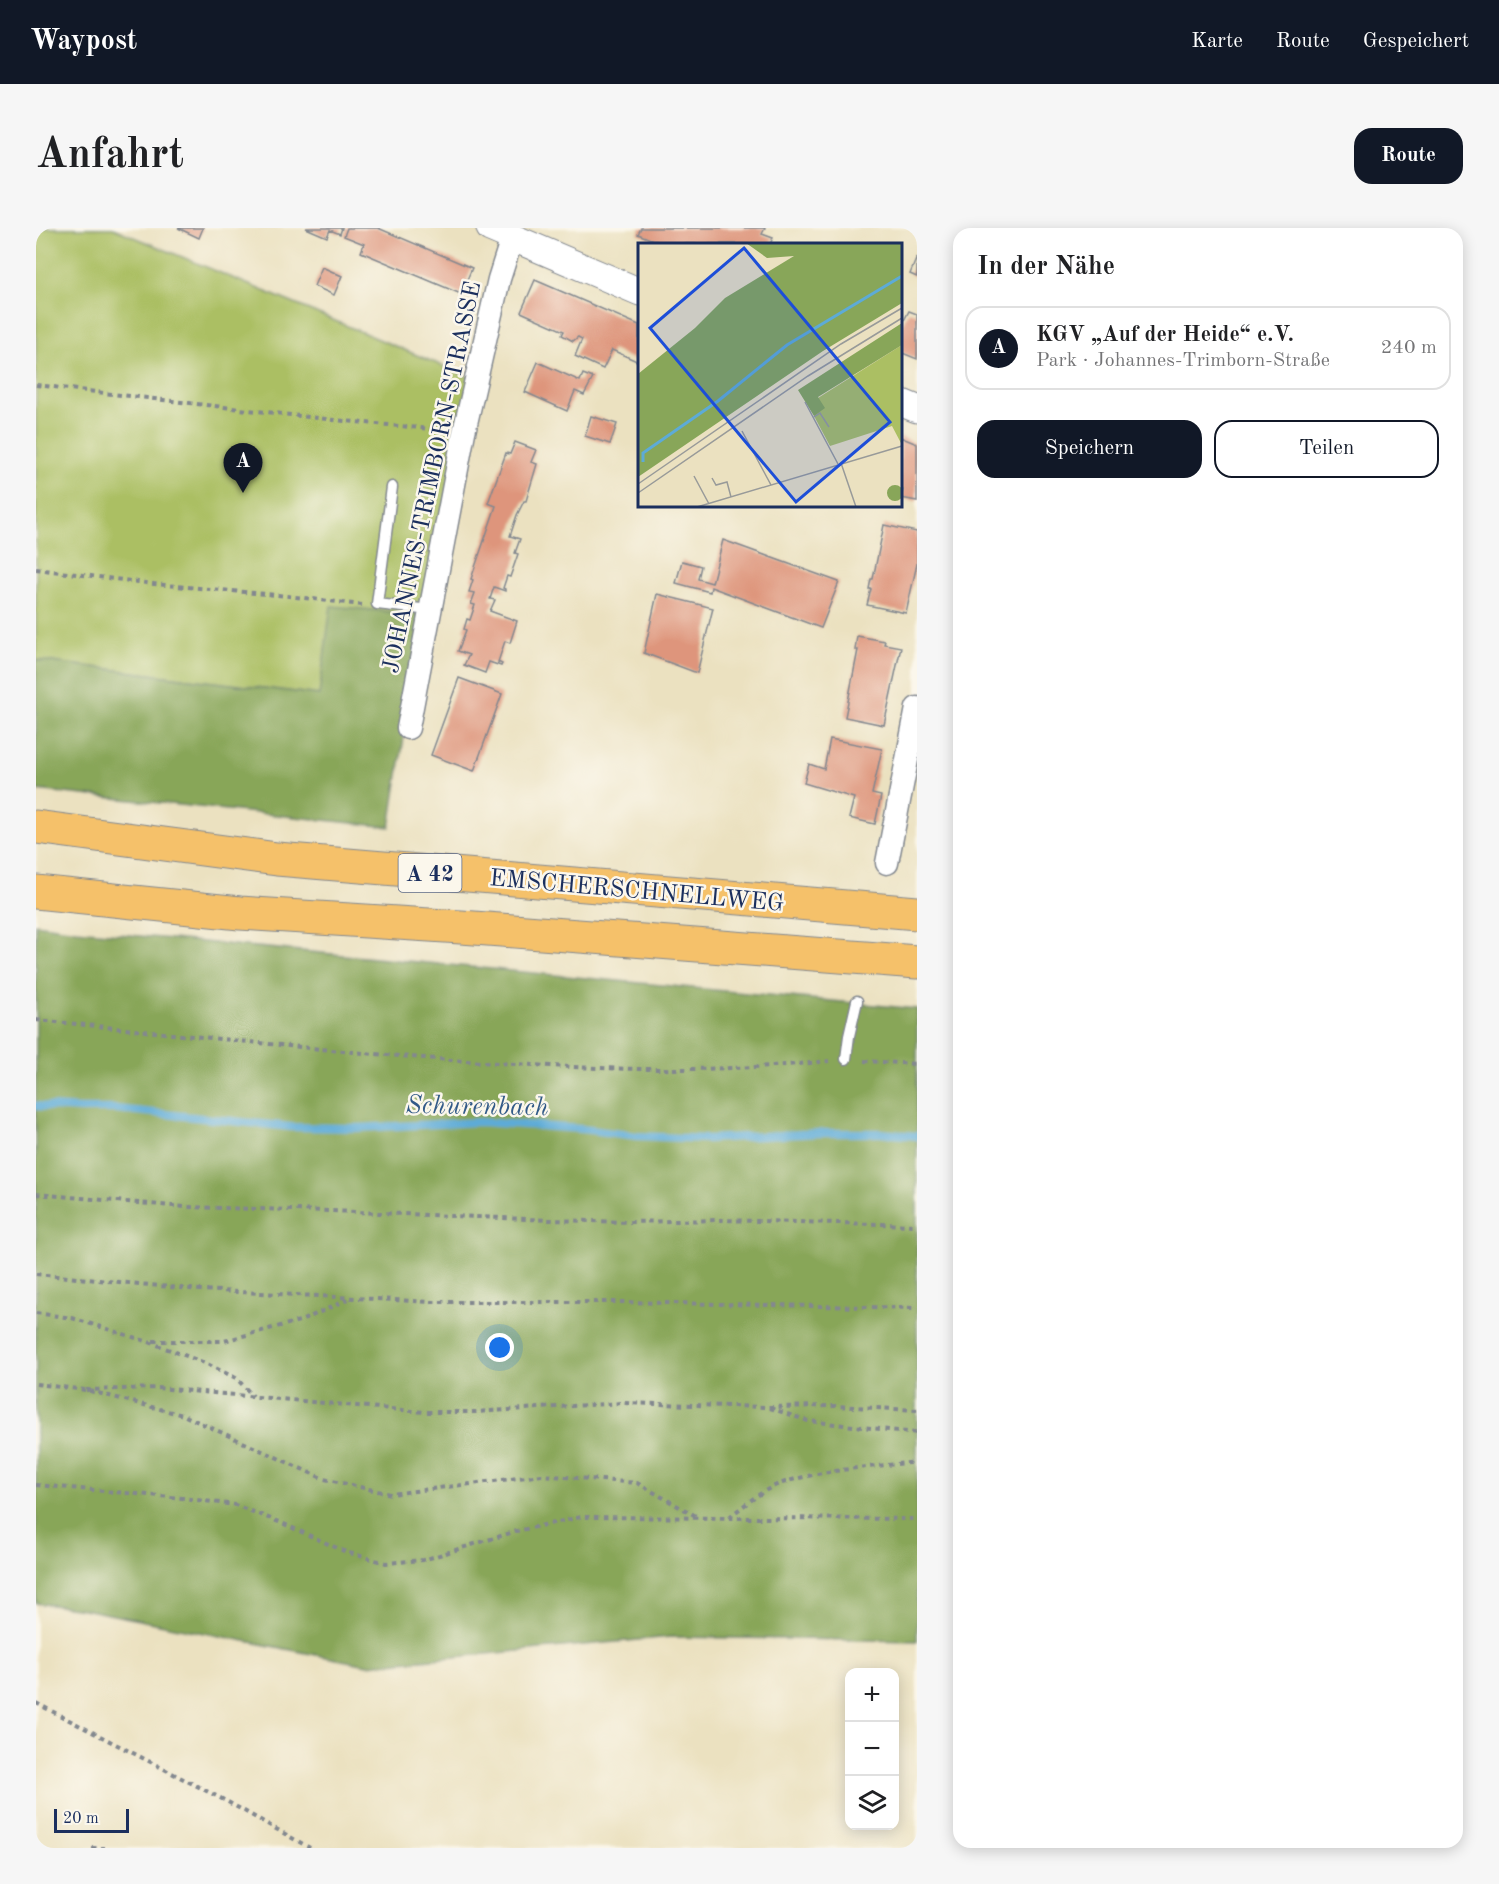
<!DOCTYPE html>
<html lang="de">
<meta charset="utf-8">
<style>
:root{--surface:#fff;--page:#f6f6f6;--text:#202124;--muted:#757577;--line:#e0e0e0;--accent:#111827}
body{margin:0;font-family:"Old Standard TT",serif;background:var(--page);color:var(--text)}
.controls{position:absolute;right:18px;bottom:18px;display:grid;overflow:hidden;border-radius:12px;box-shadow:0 3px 15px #0003}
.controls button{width:54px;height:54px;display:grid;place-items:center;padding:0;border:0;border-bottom:2px solid var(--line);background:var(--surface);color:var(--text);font:30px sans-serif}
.scale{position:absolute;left:18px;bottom:15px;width:75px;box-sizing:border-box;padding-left:6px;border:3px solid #1b2f5e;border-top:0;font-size:16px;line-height:21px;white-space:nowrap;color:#1b2f5e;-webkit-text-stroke:4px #fbf7ec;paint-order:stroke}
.you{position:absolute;left:464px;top:1120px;width:21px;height:21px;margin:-15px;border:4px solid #fff;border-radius:50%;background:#1a73e8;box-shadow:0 0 0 9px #1a73e833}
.badge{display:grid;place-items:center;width:39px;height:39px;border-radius:50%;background:var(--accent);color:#fff;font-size:20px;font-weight:700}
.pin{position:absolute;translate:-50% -50px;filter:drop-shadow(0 2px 3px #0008)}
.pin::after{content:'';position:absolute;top:32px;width:21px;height:18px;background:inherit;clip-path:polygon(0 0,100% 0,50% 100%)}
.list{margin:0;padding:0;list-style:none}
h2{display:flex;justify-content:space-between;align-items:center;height:78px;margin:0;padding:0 24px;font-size:26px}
h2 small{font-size:20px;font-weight:400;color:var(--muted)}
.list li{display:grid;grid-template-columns:39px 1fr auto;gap:18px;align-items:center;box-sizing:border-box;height:84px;margin:0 12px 12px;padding:0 12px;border:2px solid var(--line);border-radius:18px}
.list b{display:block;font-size:22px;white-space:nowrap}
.list p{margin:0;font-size:20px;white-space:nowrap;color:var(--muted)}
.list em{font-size:20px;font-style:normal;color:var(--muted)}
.actions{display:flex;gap:12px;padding:18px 24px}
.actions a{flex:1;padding:14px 0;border:2px solid var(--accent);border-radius:18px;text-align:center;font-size:21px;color:var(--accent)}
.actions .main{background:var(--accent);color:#fff}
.icon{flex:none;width:33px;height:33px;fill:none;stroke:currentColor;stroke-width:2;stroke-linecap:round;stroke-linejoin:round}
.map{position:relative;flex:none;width:881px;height:1620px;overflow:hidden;border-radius:18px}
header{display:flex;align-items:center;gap:36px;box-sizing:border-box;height:84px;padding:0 30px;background:var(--accent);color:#fff}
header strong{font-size:28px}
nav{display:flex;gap:33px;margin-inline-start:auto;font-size:21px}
.intro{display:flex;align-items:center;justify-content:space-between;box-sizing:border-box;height:144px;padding:0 36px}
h1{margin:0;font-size:42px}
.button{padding:15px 27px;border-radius:18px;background:var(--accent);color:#fff;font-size:21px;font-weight:700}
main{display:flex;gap:36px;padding:0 36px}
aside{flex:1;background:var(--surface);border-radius:18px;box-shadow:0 3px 15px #0003}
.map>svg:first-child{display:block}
</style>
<header>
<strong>Waypost</strong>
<nav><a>Karte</a><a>Route</a><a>Gespeichert</a></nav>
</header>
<div class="intro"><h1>Anfahrt</h1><a class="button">Route</a></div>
<main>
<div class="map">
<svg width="881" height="1620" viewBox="0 0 881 1620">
<rect width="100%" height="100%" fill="#fbf7ec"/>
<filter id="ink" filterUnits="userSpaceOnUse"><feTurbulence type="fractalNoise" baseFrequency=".0167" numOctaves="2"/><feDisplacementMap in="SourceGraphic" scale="12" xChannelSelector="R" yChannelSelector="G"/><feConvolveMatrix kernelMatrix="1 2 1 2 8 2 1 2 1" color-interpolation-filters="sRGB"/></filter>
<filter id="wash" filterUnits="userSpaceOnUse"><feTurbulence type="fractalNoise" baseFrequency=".008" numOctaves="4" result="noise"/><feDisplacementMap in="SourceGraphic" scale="24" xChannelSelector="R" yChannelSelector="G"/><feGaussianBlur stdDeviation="1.35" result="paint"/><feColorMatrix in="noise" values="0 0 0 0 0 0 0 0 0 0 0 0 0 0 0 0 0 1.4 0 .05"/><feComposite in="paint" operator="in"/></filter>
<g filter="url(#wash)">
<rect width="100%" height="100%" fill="#ebe1c0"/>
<path fill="#abbf63" stroke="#637760" stroke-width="1.5" d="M0,0H77L438,151L387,387L284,467L0,432Z"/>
<g fill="#88a659" stroke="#526a5c" stroke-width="1.5">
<path d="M295,378L387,387L354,599L0,562V432L283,467Z"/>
<path d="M0,696L40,702L881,781V1413L635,1409L331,1437L47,1381L0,1375Z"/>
</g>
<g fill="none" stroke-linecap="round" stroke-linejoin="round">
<path stroke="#5dabd7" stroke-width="8" d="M0,878L44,881H80L255,899L320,900L444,894L546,901L601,908L671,911L784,905H844L881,908"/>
</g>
<g id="blocks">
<g fill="#de957c">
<path d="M142,0H167L163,10Z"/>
<path d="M270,0H306L304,6L294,2L291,9Z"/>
<path d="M311,0H342L436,40L425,66L325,24L328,16L308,8Z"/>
<path d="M605,0H729L726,6L737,10L734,16H627L602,6Z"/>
<path d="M881,29V49L874,46Z"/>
<path d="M286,39L306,48L298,67L278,58Z"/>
<path d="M499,52L603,97V134L576,122L567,141L539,128L546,111L542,109L537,113L526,107L528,103L485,84Z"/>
<path d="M873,83L881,86V131L864,124V100Z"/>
<path d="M502,134L544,153L547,146L557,150L548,167L539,163L531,183L489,164Z"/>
<path d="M555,188L581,196L574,216L549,208Z"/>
<path d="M864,209L881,216V273L865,270L867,262L864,261Z"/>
<path d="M479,214L500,222L495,234L501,236L490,273H488L481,287L474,308L484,311L479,325L482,326L474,349L471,348L467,360L469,361V363L458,359L454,371L459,372L454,383L481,393L474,415L469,413L462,434L466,436L465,438L453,434L449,445L428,437L433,427L422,423L430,402L428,401L431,391L434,392L439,377L435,376L439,365L433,364L437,352L435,351L460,278L452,275L470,225L474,226Z"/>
<path d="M848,297L881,304V336L870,385L831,377L835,361H833L835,351H837Z"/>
<path d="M687,312L803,354L785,400L675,359L674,364L640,355L646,333L665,338L662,351L676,355Z"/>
<path d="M621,366L677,380L661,445L608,425Z"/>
<path d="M821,408L849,413L848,416L865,419L848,497L809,489L822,422H819Z"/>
<path d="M423,450L466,466L438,543L395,527Z"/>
<path d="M794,511L846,521L836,566L845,568L839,596L813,590L818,570L768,555L773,536L788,541Z"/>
</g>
</g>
</g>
<g filter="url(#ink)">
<use href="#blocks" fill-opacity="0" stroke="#83888f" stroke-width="1.5"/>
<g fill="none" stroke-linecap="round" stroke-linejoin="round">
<defs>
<g id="service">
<path d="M356,259L341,376L394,382"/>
<path d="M810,831L813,808L821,773"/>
</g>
<g id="minor">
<path d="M372,500L428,204L463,51L476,10"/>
<path d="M851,635L881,480"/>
</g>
<g id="tertiary">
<path d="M454,0L604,64"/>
<path d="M864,174L881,181"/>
</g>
<g id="motorway">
<path d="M0,599L241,631L881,685"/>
<path d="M0,664L204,685L425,699L881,734"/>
</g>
</defs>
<use href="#service" stroke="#83888f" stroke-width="13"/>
<use href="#minor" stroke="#83888f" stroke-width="25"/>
<use href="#tertiary" stroke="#83888f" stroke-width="29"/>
<use href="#motorway" stroke="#83888f" stroke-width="35"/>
<g stroke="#83888f" stroke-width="4" stroke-dasharray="4.5 4.5" stroke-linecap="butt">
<path d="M0,157L298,192L406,202"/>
<path d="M0,341L118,356L252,368L326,377"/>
<path d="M0,792C154,807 308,826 462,835C573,842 683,845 793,833"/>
<path d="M828,833L881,836"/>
<path d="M0,966L148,979L295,983L515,992L594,994L684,992L881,997"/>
<path d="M0,1046L165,1062L397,1074H584L881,1080"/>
<path d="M0,1085L36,1090L113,1114L169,1135L200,1150L217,1168"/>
<path d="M117,1113H188L267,1092L315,1070"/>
<path d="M0,1156L50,1162L147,1187L288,1251L355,1266L506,1247L601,1255L660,1288"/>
<path d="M50,1162L122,1160L388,1184H439L586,1175L731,1179L798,1178L881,1182"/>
<path d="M734,1180L772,1193L881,1205"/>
<path d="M0,1257L146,1270L199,1277L248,1296L310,1324L350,1335L387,1332L481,1303L545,1289L881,1291"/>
<path d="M693,1289C709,1277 725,1263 743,1256C787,1241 835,1239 881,1234"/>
<path d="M0,1475L192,1574L274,1620"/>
<path d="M56,1620H69"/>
</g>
<use href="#service" stroke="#fff" stroke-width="10"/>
<use href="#minor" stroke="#fff" stroke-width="22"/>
<use href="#tertiary" stroke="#fff" stroke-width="27"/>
<use href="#motorway" stroke="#f5c16b" stroke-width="33"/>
</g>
</g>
<g text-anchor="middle" stroke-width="5" stroke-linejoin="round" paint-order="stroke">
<rect fill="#fbf7ec" stroke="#5e6b89" stroke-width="1.5" x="362.5" y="626" width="63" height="38" rx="4.5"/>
<g font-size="22" font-weight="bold" fill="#1b2f5e">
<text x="394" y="653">A 42</text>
</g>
<g font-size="24" fill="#1b2f5e" stroke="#fbf7ec">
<text transform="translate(395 249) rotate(-78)" y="8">JOHANNES-TRIMBORN-STRASSE</text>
<text transform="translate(601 662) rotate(5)" y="8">EMSCHERSCHNELLWEG</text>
</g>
<g font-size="26" font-style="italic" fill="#325a88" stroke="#fbf7ec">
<text transform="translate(441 877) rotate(1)" y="9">Schurenbach</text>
</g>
</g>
<g transform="translate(602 15)">
<rect width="264" height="264" fill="#ebe1c0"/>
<path d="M264,102V202L254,183L192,203L176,173L180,155Z" fill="#abbf63"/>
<path d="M108,0H264V60L185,108L0,234V131L57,85L87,55L156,13L129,15ZM264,80V102L180,154L187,165L176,173L160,147ZM249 250a8 8 0 1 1 16 0a8 8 0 1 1-16 0Z" fill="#88a659"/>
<path fill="none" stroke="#5dabd7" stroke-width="3" d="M5,219V210L80,158L149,102L264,33"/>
<path fill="none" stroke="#989a99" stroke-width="1.5" d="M167,159L200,221M176,174L182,170L191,184M104,188L133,242M203,220L218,264M56,233L71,261M74,235L78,242L89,239L93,254M0,241L203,101L264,65M0,250L170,133L264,75M59,264L264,203"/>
<path fill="#1d4ed8" fill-opacity="0.15" stroke="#1d4ed8" stroke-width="3" d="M106,5L252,179L158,259L12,85Z"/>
<rect width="264" height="264" fill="none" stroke="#1b2f5e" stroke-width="3"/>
</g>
</svg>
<div class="controls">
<button>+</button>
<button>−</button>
<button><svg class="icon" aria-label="layers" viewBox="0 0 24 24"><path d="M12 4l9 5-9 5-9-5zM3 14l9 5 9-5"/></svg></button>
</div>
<div class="scale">20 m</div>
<div class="you"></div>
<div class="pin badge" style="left:207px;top:265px">A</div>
</div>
<aside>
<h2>In der Nähe<small></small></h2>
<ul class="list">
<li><span class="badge">A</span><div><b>KGV „Auf der Heide“ e.V.</b><p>Park · Johannes-Trimborn-Straße</p></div><em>240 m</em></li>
</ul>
<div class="actions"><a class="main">Speichern</a><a>Teilen</a></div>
</aside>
</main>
